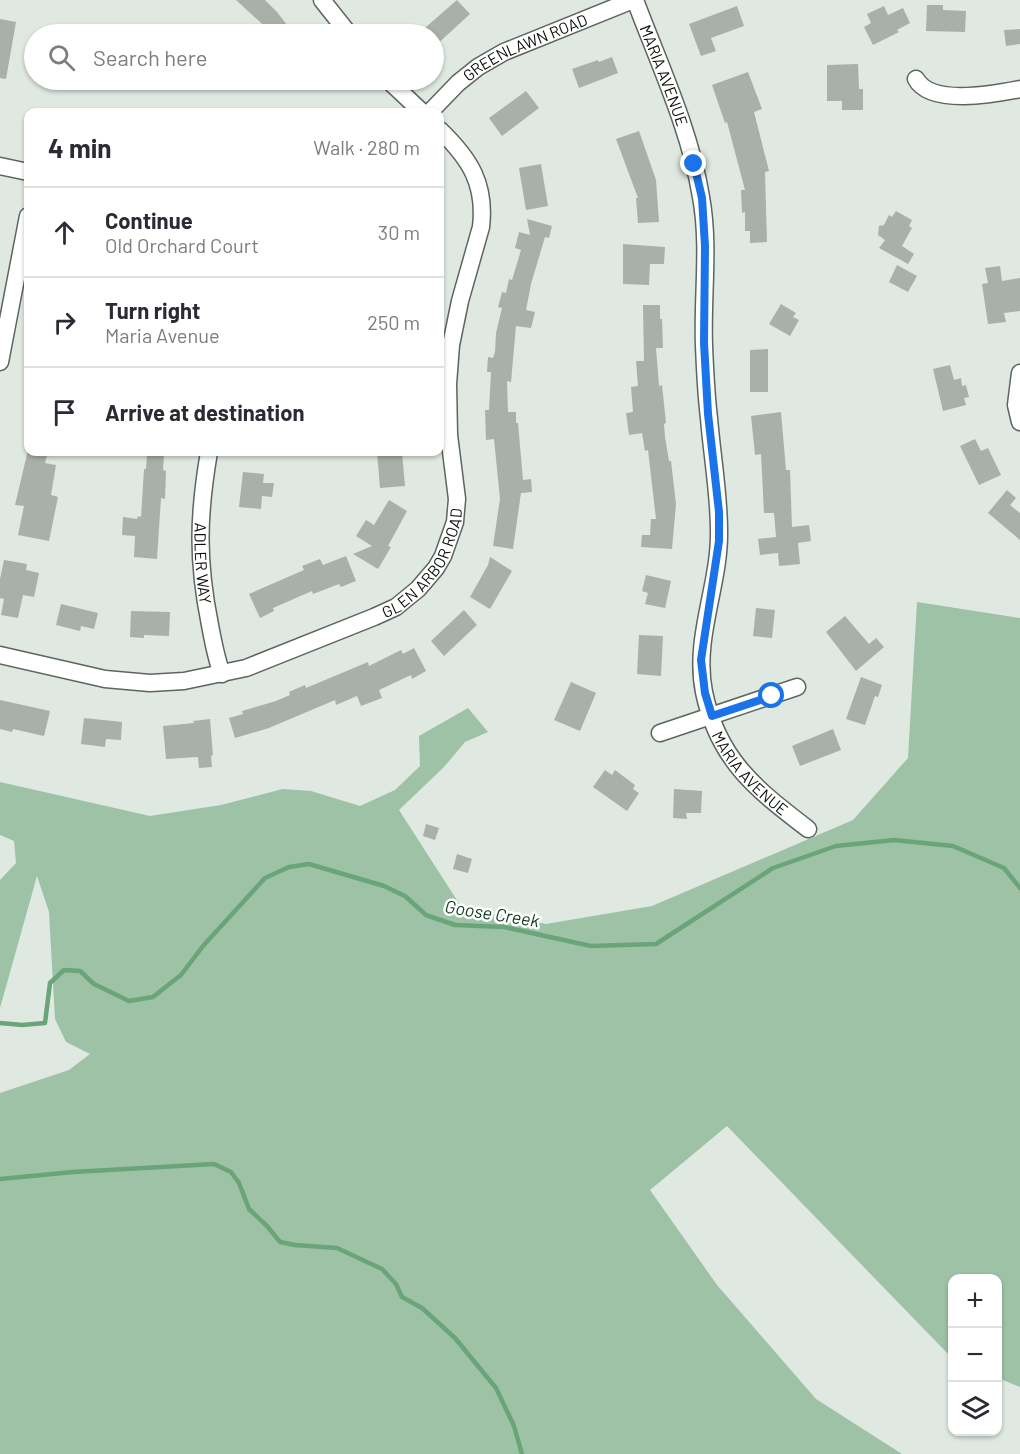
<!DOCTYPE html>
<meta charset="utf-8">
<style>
:root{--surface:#fff;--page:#f2f2f3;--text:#2b2b33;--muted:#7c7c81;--line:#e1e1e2}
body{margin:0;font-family:Barlow,sans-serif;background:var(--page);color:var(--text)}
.controls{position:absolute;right:18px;bottom:18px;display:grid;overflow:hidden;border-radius:12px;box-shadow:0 2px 4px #0004}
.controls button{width:54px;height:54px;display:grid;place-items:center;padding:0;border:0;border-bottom:2px solid var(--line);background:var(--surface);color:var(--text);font:30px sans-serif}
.stop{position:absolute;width:18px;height:18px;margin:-14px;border:4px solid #1a73e8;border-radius:50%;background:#fff}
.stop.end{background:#1a73e8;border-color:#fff;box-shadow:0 2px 6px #0008}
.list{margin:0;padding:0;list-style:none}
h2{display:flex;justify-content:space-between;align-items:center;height:78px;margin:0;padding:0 24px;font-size:26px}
h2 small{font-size:20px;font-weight:400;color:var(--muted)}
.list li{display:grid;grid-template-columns:39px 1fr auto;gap:18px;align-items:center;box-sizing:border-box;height:90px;padding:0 24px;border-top:2px solid var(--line)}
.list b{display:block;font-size:22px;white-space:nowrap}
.list p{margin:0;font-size:20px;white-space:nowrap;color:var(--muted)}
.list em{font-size:20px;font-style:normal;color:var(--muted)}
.icon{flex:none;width:33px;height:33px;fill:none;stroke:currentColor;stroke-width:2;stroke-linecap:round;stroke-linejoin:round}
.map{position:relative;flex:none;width:1020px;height:1454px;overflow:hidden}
.search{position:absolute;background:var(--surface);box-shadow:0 2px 4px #0004;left:24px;top:24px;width:420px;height:66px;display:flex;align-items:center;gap:15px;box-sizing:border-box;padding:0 21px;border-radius:33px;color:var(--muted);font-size:22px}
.panel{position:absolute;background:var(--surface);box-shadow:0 2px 4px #0004;left:24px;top:108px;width:420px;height:348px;border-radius:12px}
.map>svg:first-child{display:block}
</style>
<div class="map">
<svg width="1020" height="1454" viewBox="0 0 1020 1454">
<rect width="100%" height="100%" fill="#dfe8e1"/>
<path fill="#9ec2a6" d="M917,602L1020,618V1387L998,1378V1278H952V1358L951,1357L727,1126L650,1190L717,1285L816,1399L902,1454H0V1093L69,1070L90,1054L66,1042L55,1019L49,912L37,876L0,1008V880L16,863L14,841L0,835V782L150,816L221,805L283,789L311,791L360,806L395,790L420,766L419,736L468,708L488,732L465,742L444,767L399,810L462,908L546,924L652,906L853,820L908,758Z"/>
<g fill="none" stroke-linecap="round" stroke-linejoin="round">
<g stroke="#6aa479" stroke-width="4.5">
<path d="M0,1023L22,1025L45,1023L50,983L64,970L80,971L94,984L129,1001L153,997L181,975L203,946L265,878L289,867L309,864L384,886L405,896L426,915L455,925L504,927L591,946L656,944L773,868L836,846L894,840L953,846L1004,868L1020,888"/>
<path d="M0,1179L73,1172L214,1164L231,1172L239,1183L249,1209L267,1226L280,1242L295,1245L337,1248L382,1269L396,1284L402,1297L422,1308L455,1338L496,1388L514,1426L522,1454"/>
</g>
</g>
<g fill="#a8b0a9">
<path d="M236,0H265L277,12L294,34H273Z"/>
<path d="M457,0L470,14L434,47V34H418Z"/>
<path d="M927,5H943V10L966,11L965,32L926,31Z"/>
<path d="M737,6L744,26L711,38L716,51L701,56L689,24Z"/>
<path d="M884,6L888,15L903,8L910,23L897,30L899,32L873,45L864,27L871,23L867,14Z"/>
<path d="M0,19L16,22L6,79L0,78Z"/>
<path d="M1020,29V44L1006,46L1004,30Z"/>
<path d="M612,57L618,73L579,88L572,69L598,60L599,62Z"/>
<path d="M858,64L859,89H863V110H842V101H827V65Z"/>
<path d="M748,72L762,109L754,112L769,171L765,172L767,242L750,243V231H745V212L742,213L741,190H745L727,122L725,123L712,85Z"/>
<path d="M526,91L539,108L502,136L489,118Z"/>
<path d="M639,131L656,180L659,222L638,223L636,198H638L616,139Z"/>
<path d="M541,164L548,206L526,210L519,168Z"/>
<path d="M896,211L912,220L909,226L912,228L902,246L914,254L908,264L879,248L885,240L878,235L879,226L884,225L889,215L892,217Z"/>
<path d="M527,219L552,226L549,238L545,237L531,284L526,310L535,312L531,328L516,326L511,382L507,381L508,412H516V423H518L523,480L531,479L532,492L521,493L513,549L493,546L500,499L494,439L486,440L485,410H489L491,372H487L488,357L493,358L495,352L496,333L502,308L498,307L502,292L506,293L509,279L512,280L521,250L515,248L519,232L530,235Z"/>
<path d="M623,244L665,247L664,264H650L649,285L623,284Z"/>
<path d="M897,265L917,276L908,292L889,282Z"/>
<path d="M1000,266L1002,281L1020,278V311L1004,313L1006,322L988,324L982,284L988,283L985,268Z"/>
<path d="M781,304L796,313L793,317L799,320L790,336L769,324Z"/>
<path d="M643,305H660V319H662L663,348H656L659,386L662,385L666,423L664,424L665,437L669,461H671L676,504L672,549L641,547L642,535H650L651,519H656L648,450L645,451L642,433L629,435L626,413L633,412L631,387L638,386L636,361H644Z"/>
<path d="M768,349V392H750V350Z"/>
<path d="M950,365L954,380L961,378L962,386L966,385L969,397L964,398L966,405L943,411L933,369Z"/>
<path d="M781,412L786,470H790L792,527L809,525L811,541L798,543L800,564L779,566L778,553L760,555L758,539L776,537L774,513H764L761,454L755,455L751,416Z"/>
<path d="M975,439L981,451L988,448L1001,475L979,485L960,446Z"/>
<path d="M28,450L48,452L45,463L56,465L51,495L58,497L49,541L18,535L24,506L15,505Z"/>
<path d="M377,452H402L405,486L380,488Z"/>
<path d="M147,454L164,455L163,470L166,471L165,499L161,498L157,559L134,557L135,536L122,535L123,517L137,519L138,516L141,517L144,469H146Z"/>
<path d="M243,472L264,474L263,483H274L272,497L262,496L261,509L239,507Z"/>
<path d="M1007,490L1016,498L1010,505L1020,513V540L988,513Z"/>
<path d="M389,500L407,511L388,546L391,547L378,569L353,554L372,546L356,536L366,520L374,525Z"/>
<path d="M346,556L356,581L341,587L339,584L313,594L312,591L273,608L274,611L260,618L249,594L304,570L302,566L320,559L323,565Z"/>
<path d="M490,557L512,571L490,609L470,597L488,565Z"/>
<path d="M4,560L27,564L26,570L39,573L34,597L23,595L18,618L1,615L4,599L0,598V579Z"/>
<path d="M646,575L671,581L665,608L645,604L648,593L642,591Z"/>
<path d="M61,604L98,613L94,629L81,626L80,631L56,625Z"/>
<path d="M756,608L775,610L772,638L753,636Z"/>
<path d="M464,610L477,625L444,656L431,641Z"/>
<path d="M131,611L170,612L169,636L144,635V638L130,637Z"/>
<path d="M845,616L869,644L876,638L884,647L856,671L826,632Z"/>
<path d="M639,635L663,636L661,676L637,674Z"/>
<path d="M414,648L426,671L412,679L411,675L379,690L382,698L361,706L357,696L336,705L335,700L269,728L235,738L229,718L243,714L242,711L276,701L290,695L289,692L305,685L306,688L368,662L369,666L401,650L403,654Z"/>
<path d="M861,677L882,685L878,697L875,696L865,725L846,719Z"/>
<path d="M571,682L596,693L580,731L554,720Z"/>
<path d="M0,700L50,711L44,736L13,729L12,732L0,729Z"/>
<path d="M84,718L122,722L121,740L106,739L105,747L81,744Z"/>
<path d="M210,719L213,755L211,756L212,767L199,768L198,757L166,759L163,726L194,723L193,721Z"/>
<path d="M833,729L841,750L800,766L792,746Z"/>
<path d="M605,770L612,775L615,770L635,785L633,789L639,793L627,811L593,787Z"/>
<path d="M674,789L702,791L701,813H686L687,819L673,818Z"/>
<path d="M426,824L439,828L435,840L423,836Z"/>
<path d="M457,854L472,859L468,873L453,869Z"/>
</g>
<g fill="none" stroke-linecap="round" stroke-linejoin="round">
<defs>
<g id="minor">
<path d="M322,0L349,34"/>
<path id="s1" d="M635,0C659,64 690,129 701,197C710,246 702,297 704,346C705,370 706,394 709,418C712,456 719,493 719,531C720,585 693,638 704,692C718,760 756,789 808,829"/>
<path d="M916,79C931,106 995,94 1020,89"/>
<path d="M388,80L422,112"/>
<path id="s2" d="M430,112L458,83L478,67L504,52L633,0"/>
<path d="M0,166L28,172"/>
<path d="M0,362L28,216"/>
<path d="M1020,373L1016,405L1020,422"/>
<path id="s3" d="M209,452C198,516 197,561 210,625C213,641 216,658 222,674"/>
<path id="s4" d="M0,655L105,679L150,683L184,681L246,668L374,617L396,607L418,589L436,568L443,556L455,522L457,499L449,435L448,384L451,345L460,301L481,227C486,184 470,159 440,130"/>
<path d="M660,733L797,687"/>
</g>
</defs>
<use href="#minor" stroke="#5d655f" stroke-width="19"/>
<use href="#minor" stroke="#fff" stroke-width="16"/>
</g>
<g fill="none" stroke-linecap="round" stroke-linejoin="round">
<path stroke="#1a73e8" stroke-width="8" d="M694,164L702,198L705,246L704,343L708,414L719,512V541L701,660L705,693L712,716L772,696"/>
</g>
<g text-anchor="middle" stroke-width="5" stroke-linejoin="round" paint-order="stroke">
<g font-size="16" fill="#0c0f0c" stroke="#fff">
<text dy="6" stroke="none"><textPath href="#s2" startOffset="117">GREENLAWN ROAD</textPath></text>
<text dy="6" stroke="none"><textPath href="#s1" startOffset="81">MARIA AVENUE</textPath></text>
<text dy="6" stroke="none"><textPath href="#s4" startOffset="465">GLEN ARBOR ROAD</textPath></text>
<text dy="6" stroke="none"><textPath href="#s3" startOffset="112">ADLER WAY</textPath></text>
<text dy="6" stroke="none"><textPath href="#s1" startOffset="801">MARIA AVENUE</textPath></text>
</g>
<g font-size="18" font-style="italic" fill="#103d20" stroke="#fff">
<text transform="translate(492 914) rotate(9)" y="6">Goose Creek</text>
</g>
</g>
</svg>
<div class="controls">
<button>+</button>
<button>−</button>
<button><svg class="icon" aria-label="layers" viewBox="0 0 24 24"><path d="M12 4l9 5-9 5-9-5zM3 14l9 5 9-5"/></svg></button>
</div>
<div class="stop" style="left:772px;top:696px"></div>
<div class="stop end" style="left:694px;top:164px"></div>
<div class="search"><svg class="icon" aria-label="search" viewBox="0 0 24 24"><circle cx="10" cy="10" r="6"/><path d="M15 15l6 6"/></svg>Search here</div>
<section class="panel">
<h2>4 min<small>Walk · 280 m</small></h2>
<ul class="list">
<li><svg class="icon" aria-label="ahead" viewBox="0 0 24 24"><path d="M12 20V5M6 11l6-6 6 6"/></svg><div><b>Continue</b><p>Old Orchard Court</p></div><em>30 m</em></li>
<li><svg class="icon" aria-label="right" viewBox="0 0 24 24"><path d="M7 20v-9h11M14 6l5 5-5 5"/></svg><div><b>Turn right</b><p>Maria Avenue</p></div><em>250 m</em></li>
<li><svg class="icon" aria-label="arrive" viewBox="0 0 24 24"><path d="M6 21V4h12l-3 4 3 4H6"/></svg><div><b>Arrive at destination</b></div></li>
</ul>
</section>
</div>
